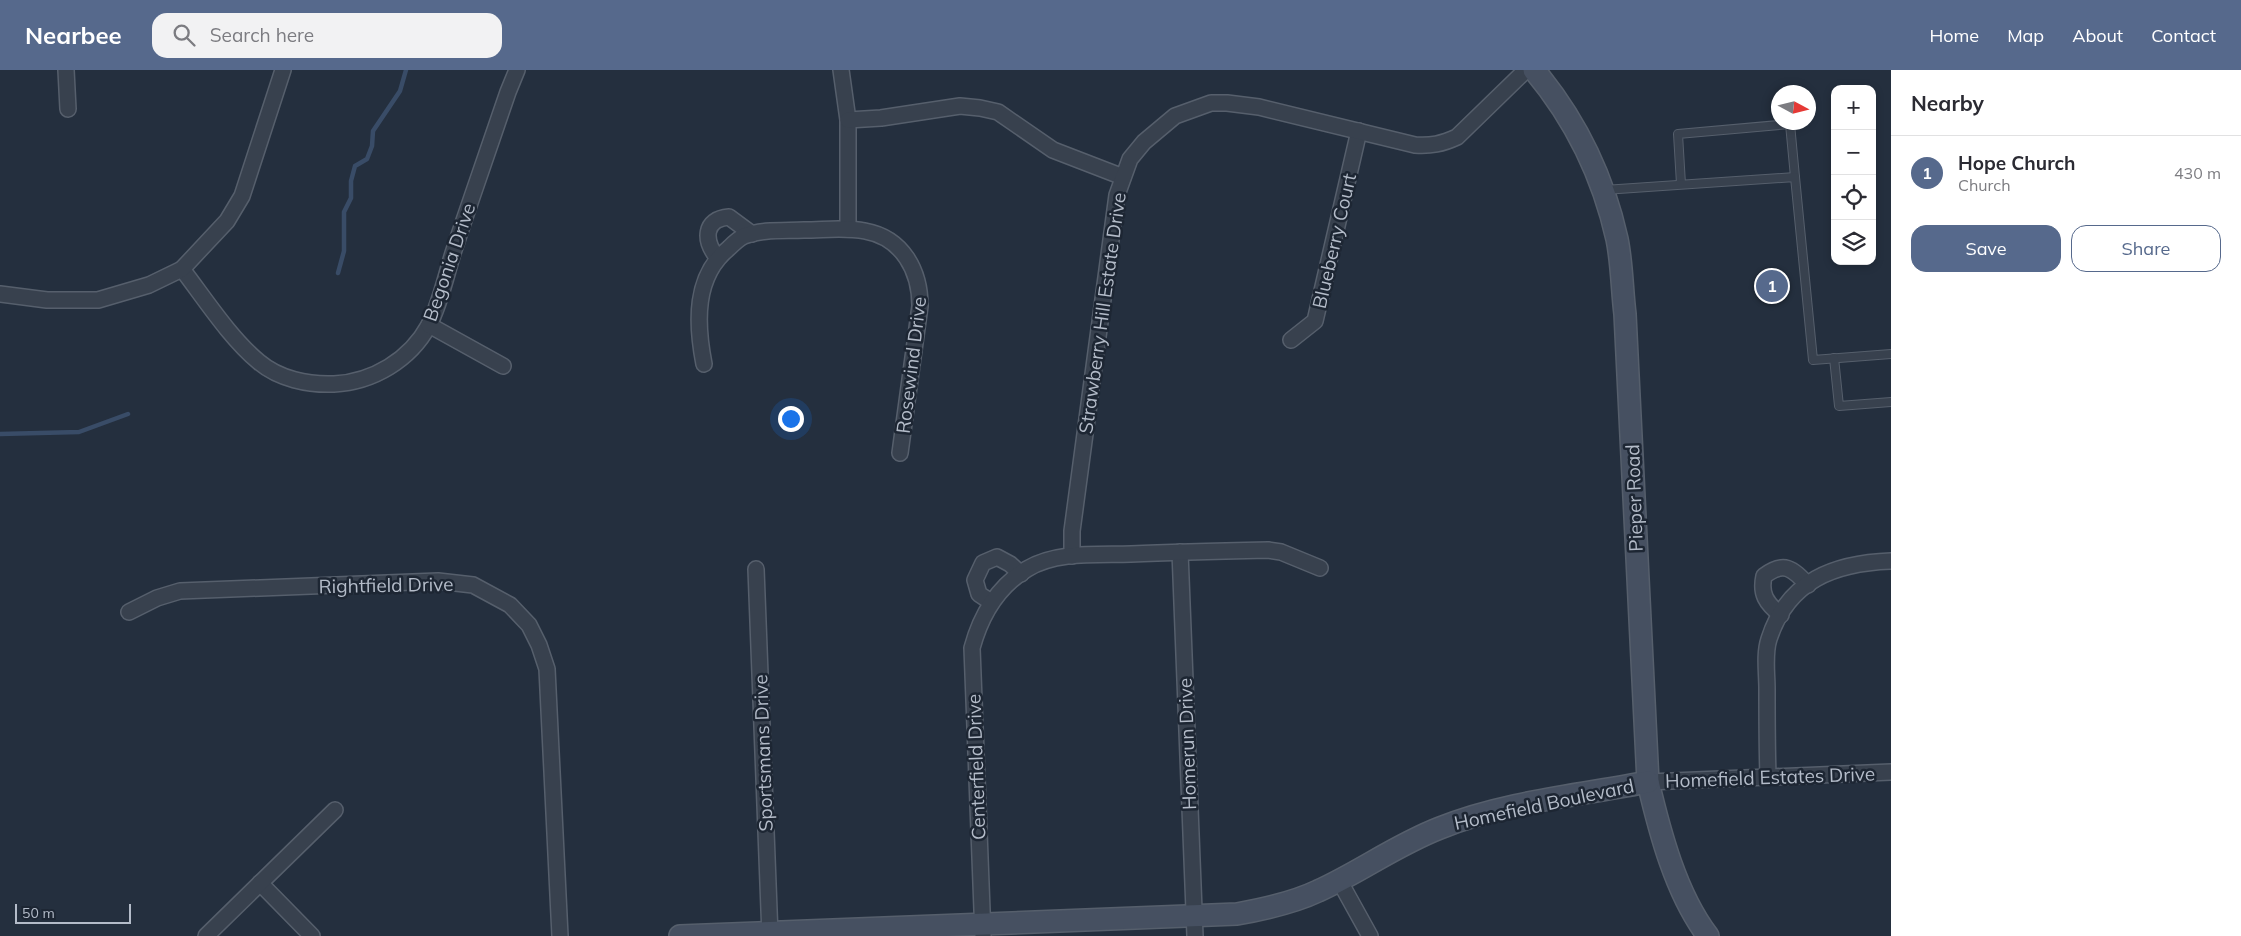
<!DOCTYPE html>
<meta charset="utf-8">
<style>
:root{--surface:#fff;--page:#f2f2f3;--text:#2b2b33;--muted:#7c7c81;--line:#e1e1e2;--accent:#56698c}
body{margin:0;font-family:Mulish,sans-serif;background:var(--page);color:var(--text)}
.controls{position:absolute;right:15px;top:15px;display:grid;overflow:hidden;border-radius:10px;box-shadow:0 2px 8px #0003}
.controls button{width:45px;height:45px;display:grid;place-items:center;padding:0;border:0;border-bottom:1px solid var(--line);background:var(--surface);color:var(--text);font:25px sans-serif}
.compass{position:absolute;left:1771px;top:15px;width:45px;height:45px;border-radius:50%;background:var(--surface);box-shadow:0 2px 8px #0003;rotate:97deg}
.scale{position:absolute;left:15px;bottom:12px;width:116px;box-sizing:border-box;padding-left:5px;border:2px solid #b4bcc9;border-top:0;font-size:14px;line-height:18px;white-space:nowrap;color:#b4bcc9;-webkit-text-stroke:4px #1d2633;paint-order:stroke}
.you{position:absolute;left:790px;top:348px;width:18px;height:18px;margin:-12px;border:4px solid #fff;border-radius:50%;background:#1a73e8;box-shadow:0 0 0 8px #1a73e833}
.badge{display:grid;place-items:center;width:32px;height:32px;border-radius:50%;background:var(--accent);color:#fff;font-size:16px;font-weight:700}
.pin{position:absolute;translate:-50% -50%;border:2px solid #fff;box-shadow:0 1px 5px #0006}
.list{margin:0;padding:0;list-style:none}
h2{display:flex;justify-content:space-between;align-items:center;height:65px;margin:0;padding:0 20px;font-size:21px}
h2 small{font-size:16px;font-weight:400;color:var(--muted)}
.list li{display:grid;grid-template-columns:32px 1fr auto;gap:15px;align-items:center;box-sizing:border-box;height:75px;padding:0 20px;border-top:1px solid var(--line)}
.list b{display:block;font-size:19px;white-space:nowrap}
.list p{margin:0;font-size:16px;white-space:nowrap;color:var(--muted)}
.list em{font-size:16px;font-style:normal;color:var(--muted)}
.actions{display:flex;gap:10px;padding:15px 20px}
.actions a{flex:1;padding:11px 0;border:1px solid var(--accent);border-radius:15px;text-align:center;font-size:18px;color:var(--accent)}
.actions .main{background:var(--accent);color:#fff}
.icon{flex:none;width:28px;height:28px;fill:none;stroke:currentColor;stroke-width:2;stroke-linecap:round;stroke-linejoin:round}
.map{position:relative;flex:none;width:1891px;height:866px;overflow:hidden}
header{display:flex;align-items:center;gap:30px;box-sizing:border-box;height:70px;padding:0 25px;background:var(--accent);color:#fff}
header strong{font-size:24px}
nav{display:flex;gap:28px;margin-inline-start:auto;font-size:18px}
.search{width:350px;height:45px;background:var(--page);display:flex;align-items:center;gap:12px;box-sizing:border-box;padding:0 18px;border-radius:15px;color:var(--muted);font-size:19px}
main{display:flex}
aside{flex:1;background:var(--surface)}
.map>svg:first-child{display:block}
</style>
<header>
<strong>Nearbee</strong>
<div class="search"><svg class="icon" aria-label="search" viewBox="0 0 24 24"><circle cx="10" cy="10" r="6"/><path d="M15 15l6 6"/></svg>Search here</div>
<nav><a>Home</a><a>Map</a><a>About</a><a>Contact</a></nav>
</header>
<main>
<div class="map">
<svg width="1891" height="866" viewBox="0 0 1891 866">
<rect width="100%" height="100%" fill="#242f3e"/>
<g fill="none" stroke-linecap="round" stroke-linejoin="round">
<g stroke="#394c67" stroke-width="4.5">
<path d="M338,203L344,181V142L351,128V111L355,96L367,89L372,76L373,61L400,21L406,0"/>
<path d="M0,364L79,362L128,344"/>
</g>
<defs>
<g id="lane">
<path d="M1681,114L1678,64L1790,54L1795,107"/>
<path d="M1604,120L1795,107L1813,290L1891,284"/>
<path d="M1834,288L1839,336L1891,332"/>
</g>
<g id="street">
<path d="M66,0L68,39"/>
<path d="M841,0L848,50V159"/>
<path d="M848,50L881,48L960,36L980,38L998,42L1053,80L1123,107"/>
<path d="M717,187C704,171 703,149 729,147L752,164"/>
<path d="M182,199C205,229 230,268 259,292C279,309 308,315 334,314C373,312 410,290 429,255C440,234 446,206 453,183C471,129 490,75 508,22L517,0"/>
<path d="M0,224L47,230H98L149,215L182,199L227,151L242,126L283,0"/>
<path d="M429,255L503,296"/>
<path d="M1291,270L1315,251L1359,61"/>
<path d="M704,294C696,253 694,206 729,178C733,174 738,169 744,166C763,159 784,161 804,160C824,160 845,157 865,161C903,168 920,201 920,236L900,383"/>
<path d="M1180,482L1195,866"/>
<path d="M1072,486V461L1117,125L1130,89L1144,72L1175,46L1211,33H1227L1259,37L1415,75C1431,76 1442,74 1457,67L1526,0"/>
<path d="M756,499L770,866"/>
<path d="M991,532L979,524L975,510L983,493L997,487L1010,494L1021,504"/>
<path d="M129,542L157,528L180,521L438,511L473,515L510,535L529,555L539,575L547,599L560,866"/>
<path d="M1781,545C1766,533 1760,524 1764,506C1784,491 1792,498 1808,515"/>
<path d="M1768,706C1767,677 1767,648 1767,619C1767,603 1764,584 1769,569C1788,510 1835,493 1891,491"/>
<path d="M1648,712L1891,702"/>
<path d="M1339,810L1370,866"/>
<path d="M260,813L312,866"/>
<path d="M206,866L335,740"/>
<path d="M983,866L972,578C981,545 997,517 1027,499C1056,481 1098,485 1131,484C1177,482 1222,481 1268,480L1281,482L1320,498"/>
</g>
<g id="secondary">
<path d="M1534,0C1575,49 1603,106 1617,169C1622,193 1622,220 1625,244L1648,712C1660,763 1676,824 1708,866"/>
<path d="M680,866L1237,844C1265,839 1293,833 1318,821C1360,802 1396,775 1440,758C1504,732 1580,725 1648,712"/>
</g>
</defs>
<use href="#lane" stroke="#565f6c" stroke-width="10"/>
<use href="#street" stroke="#565f6c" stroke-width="18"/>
<use href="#secondary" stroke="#565f6c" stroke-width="24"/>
<use href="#lane" stroke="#38414e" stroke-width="8"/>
<use href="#street" stroke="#38414e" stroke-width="15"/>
<use href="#secondary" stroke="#465061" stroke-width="21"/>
</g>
<g text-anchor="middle" stroke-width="5" stroke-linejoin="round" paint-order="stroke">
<g font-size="19" fill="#b4bcc9" stroke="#1d2633">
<text transform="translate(1334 171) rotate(-77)" y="7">Blueberry Court</text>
<text transform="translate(449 192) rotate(-71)" y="7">Begonia Drive</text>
<text transform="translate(1102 243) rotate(-82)" y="7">Strawberry Hill Estate Drive</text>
<text transform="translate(911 295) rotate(-83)" y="7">Rosewind Drive</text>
<text transform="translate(1634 428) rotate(-92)" y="7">Pieper Road</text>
<text transform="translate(386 515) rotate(-1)" y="7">Rightfield Drive</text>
<text transform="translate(1187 674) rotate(-92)" y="7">Homerun Drive</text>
<text transform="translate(763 683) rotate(-92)" y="7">Sportsmans Drive</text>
<text transform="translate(976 697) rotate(-92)" y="7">Centerfield Drive</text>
<text transform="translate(1770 707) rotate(-2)" y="7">Homefield Estates Drive</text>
<text transform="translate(1544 734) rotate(-12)" y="7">Homefield Boulevard</text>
</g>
</g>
</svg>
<div class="controls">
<button>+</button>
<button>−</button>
<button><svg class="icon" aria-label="locate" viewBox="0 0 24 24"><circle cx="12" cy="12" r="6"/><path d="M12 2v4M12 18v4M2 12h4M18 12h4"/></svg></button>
<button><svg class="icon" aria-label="layers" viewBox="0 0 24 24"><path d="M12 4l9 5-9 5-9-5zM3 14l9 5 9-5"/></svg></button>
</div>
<svg class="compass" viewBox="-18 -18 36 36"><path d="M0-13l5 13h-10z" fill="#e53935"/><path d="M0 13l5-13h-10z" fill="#7c7c81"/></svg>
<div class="scale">50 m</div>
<div class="you"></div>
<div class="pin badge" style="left:1772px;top:216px">1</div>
</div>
<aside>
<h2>Nearby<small></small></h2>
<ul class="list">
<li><span class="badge">1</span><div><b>Hope Church</b><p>Church</p></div><em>430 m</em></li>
</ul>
<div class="actions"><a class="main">Save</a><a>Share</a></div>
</aside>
</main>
